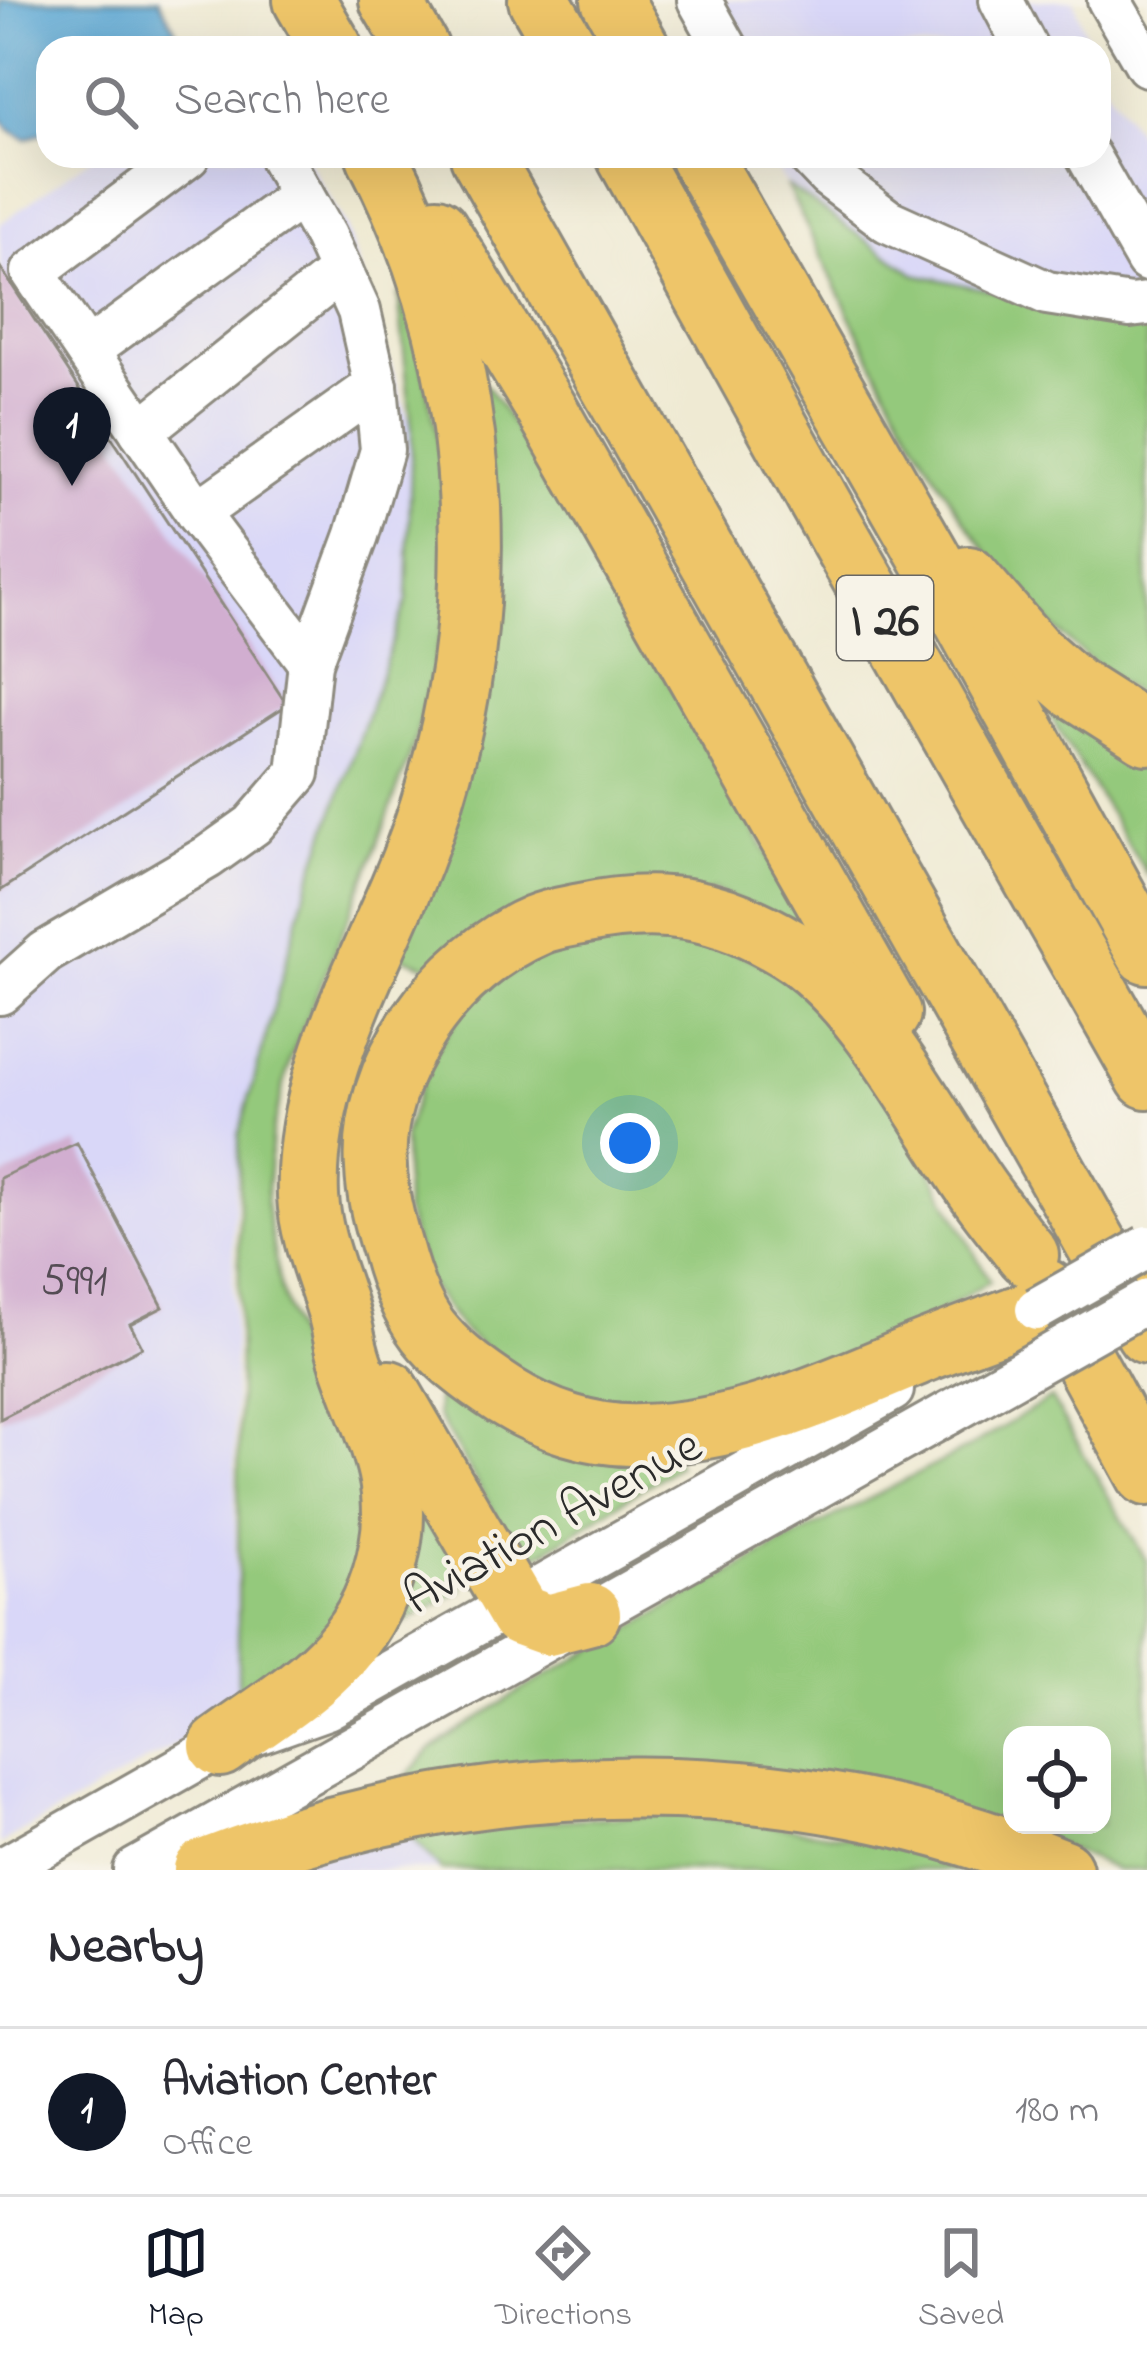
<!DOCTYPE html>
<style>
:root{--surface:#fff;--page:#f2f2f3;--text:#2b2b33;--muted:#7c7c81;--line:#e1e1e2;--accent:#111827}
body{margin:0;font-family:"Indie Flower",sans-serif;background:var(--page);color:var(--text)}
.controls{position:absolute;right:36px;bottom:36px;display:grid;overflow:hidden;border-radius:24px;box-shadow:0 12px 48px #0002}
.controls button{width:108px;height:108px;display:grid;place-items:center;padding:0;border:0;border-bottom:3px solid var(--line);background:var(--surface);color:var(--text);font:60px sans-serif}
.you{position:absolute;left:630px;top:1143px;width:42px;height:42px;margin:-30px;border:9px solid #fff;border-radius:50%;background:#1a73e8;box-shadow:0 0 0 18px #1a73e833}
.badge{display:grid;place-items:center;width:78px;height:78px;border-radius:50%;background:var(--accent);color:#fff;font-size:39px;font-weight:700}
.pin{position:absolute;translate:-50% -99px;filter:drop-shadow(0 3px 6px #0008)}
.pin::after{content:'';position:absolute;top:63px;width:42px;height:36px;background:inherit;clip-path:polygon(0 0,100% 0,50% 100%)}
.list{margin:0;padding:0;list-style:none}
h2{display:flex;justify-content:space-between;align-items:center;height:156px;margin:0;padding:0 48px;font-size:51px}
h2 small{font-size:39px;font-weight:400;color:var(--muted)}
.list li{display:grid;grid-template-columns:78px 1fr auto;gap:36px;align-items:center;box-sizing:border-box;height:168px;padding:0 48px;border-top:3px solid var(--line)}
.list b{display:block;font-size:45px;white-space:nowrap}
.list p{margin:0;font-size:39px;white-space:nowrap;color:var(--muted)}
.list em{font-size:39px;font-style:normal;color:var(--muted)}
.icon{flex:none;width:66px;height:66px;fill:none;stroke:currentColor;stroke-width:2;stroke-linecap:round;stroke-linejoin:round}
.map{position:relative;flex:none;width:1147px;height:1870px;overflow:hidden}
.search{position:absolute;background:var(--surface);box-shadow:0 12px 48px #0002;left:36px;right:36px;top:36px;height:132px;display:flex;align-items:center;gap:30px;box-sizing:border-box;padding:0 42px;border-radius:36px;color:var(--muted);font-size:45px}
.sheet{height:324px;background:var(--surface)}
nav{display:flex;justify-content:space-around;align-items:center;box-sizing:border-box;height:168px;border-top:3px solid var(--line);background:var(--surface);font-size:33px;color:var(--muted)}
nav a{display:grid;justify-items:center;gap:6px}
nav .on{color:var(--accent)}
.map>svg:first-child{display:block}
</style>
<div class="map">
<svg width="1147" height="1870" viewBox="0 0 1147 1870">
<rect width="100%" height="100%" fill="#f7f3e8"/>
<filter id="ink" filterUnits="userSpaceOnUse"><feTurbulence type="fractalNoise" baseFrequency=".00833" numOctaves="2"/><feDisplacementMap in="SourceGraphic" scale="24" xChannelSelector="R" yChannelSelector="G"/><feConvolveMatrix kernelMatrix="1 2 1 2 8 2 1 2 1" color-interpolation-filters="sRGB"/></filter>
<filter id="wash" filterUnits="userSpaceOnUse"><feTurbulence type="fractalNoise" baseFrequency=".004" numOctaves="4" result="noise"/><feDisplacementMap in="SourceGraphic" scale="48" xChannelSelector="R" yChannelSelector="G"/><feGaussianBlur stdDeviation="2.7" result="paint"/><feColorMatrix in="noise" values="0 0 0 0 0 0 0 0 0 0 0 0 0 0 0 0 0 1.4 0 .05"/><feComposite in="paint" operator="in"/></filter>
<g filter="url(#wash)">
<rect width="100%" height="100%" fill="#efead3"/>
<g fill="#d9d7f8">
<path d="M681,0H1074L1090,48H708Z"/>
<path d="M1099,76L1147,148V325L915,274L786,185L769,156H1099Z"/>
<path d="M94,156H305L345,225L412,431L407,600L303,900L239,1135L233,1232L237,1710L0,1844V224Z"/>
<path d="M404,1829L441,1870H254Z"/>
</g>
<g fill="#94c97b" stroke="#607a53" stroke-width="3" fill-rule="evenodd">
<path d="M786,185L915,274L1147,325V701C962,587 880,371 786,185Z"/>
<path d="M398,293L418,341L442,459L447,611L415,741L373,857L290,1060L272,1132L266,1205L280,1287L298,1345L359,1472L369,1525L336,1625L238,1710L239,1135L303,900L407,600L412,431Z"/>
<path d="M487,386L576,520L807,922L796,929L714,890L439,971L397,955L480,388Z"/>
<path d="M1012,653L1147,760V875Z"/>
<path d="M639,928C689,936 735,945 778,973C868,1030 938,1188 990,1281L900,1337L838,1366L684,1405L605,1406L526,1381L462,1330L426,1281L405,1210L404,1135L430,1058L471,998L550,947Z"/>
<path d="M453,1383L673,1459L678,1465L544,1552L533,1555L517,1551L437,1415V1400Z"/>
<path d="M1051,1398L1147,1562V1870H1117L1030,1833L398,1786L431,1749L523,1689L778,1546L968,1448ZM1012,1735H1102V1825H1012Z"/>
<path d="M413,1479L467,1576L462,1579V1590L399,1625L387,1621Z"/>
<path d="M685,1813L872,1840L973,1870H441L404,1829Z"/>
</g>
<path fill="#5ca7d4" stroke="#446980" stroke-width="3" d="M0,0H159L176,31L162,48H48V131L26,139L10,130L0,118Z"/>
<g id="blocks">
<g fill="#d1aed0">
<path d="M0,267L287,705L0,891Z"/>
<path d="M77,1143L163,1307L130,1324L142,1347L0,1419V1178Z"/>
</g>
</g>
</g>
<g filter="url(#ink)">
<use href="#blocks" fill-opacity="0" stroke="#8d8a7f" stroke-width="3"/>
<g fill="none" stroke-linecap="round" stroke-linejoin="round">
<defs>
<g id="minor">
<path d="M699,0L726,48"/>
<path d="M1001,0L1026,48"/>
<path d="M1109,0L1147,65"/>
<path d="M188,156L33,272L197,513L310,663"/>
<path d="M809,156L828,176L888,221L1047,293L1130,306L1147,304"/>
<path d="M1088,156L1147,260"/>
<path d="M87,351L302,195"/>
<path d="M141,431L341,271"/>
<path d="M197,513L376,386"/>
<path d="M0,993L46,952L208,857L253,825L298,773L310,663L357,535L382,450L376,386L359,311L325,236L280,156"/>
<path d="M1,1870L220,1746L327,1708L892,1390"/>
<path d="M135,1870L947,1414"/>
</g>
<g id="highway">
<path d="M304,0L332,48"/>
<path d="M390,0L418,48"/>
<path d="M539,0L567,48"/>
<path d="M612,0L639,48"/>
<path d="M481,156L1147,1333"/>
<path d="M627,156L820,503L1147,1078"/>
<path d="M700,156L929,556L1147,953"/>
<path d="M437,228L546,408L890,1013"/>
<path d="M968,577L1033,652L1073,687L1147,734"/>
<path d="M1028,1255C1009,1231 990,1208 973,1183C923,1110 864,995 789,949C720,907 660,897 581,914C567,917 550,919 537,925C447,963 369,1068 376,1168C377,1196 384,1222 392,1248C400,1278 413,1315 434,1338C453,1360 479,1379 504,1395C544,1420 593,1437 641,1435C739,1433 830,1391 918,1354C957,1338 998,1324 1037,1309"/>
<path d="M1046,1290L1147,1475"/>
<path d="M389,1391L520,1615L548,1625L590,1614"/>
<path d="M220,1746C300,1688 371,1653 390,1546C403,1477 372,1425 351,1363C344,1343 342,1321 335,1301C324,1267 310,1233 308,1196C303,1077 370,967 412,860C500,632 490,373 377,156"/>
<path d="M204,1870C474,1763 792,1757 1062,1870"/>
</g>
</defs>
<use href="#minor" stroke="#8d8a7f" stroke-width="48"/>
<use href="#highway" stroke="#8d8a7f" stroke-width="66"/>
<use href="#minor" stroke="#fff" stroke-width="42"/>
<use href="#highway" stroke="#eec569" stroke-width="60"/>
<defs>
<g id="minor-bridge">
<path d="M1037,1309L1147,1247"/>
<path d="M947,1414L1147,1301"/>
</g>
</defs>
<use href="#minor-bridge" stroke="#8d8a7f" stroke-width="48" stroke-linecap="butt"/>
<use href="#minor-bridge" stroke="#fff" stroke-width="42"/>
</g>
</g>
<g text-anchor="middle" stroke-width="9" stroke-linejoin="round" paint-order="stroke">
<g font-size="45" fill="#544c54">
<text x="74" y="1294">5991</text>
</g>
<rect fill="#f7f3e8" stroke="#686764" stroke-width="3" x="837" y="576" width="96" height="84" rx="9"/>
<g font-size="48" font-weight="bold" fill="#2b2b2b">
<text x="885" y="635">I 26</text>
</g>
<g font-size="51" fill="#2b2b2b" stroke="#f7f3e8">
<text transform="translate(551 1519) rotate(-29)" y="18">Aviation Avenue</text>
</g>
</g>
</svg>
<div class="controls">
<button><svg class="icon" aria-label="locate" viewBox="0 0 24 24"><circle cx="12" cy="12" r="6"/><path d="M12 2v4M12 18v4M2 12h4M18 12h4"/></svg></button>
</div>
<div class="you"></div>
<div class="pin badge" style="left:72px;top:486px">1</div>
<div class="search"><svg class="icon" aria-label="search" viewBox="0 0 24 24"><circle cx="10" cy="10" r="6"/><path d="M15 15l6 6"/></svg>Search here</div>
</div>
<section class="sheet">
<h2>Nearby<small></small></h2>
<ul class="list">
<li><span class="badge">1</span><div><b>Aviation Center</b><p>Office</p></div><em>180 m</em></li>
</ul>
</section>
<nav>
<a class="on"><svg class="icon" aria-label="map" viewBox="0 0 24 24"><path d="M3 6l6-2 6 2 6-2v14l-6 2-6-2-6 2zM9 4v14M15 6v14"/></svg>Map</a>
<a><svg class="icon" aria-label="directions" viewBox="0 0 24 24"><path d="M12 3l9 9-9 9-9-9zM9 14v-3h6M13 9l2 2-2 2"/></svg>Directions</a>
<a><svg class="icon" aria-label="saved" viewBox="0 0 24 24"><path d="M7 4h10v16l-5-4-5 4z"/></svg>Saved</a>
</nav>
